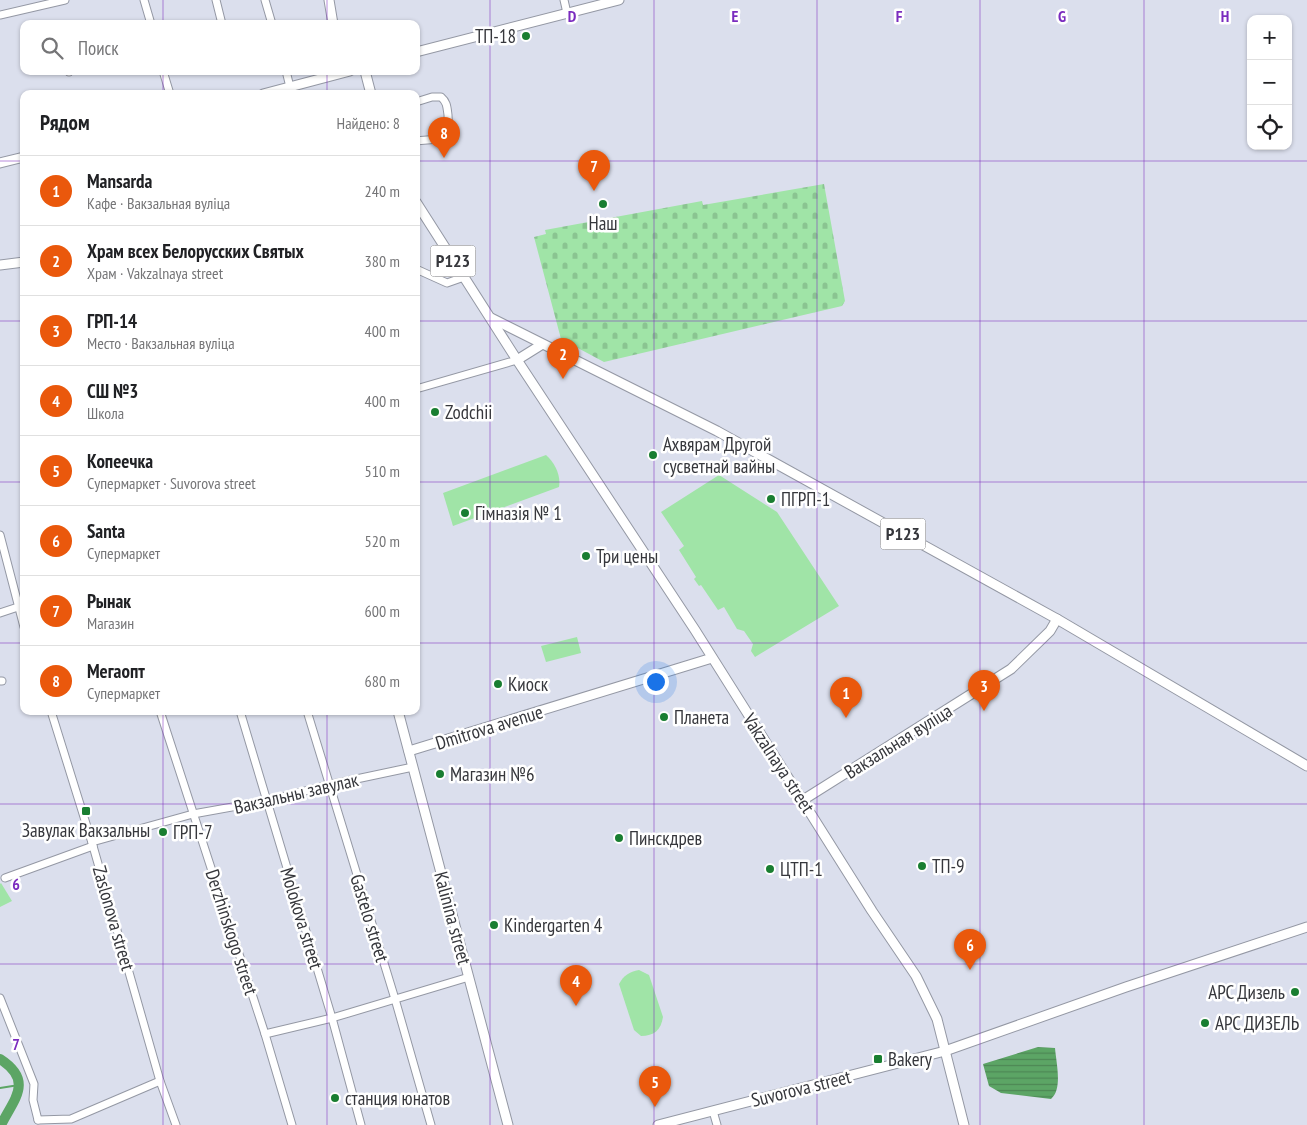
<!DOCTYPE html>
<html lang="ru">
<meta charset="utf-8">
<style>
:root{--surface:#fff;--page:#f2f2f2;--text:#202124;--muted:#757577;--line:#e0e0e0;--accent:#ea580c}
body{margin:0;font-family:"PT Sans Narrow",sans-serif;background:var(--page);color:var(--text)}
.controls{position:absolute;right:15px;top:15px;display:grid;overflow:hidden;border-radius:10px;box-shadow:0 1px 4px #0004}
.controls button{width:45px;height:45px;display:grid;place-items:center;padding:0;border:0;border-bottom:1px solid var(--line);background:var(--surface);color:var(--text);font:25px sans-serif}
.you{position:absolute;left:655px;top:681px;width:18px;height:18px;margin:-12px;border:4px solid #fff;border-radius:50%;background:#1a73e8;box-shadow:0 0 0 8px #1a73e833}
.badge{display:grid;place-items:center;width:32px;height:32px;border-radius:50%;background:var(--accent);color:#fff;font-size:16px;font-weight:700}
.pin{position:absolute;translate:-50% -41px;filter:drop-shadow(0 1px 2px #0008)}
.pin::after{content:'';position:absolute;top:26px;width:18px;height:15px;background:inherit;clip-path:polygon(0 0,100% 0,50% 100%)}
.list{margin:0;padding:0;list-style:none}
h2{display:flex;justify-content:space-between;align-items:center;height:65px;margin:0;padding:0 20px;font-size:21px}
h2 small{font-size:16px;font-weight:400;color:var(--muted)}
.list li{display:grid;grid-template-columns:32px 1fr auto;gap:15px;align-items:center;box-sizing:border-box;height:70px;padding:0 20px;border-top:1px solid var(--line)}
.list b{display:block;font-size:19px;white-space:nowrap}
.list p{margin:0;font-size:16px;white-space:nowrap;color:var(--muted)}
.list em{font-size:16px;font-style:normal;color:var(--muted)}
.icon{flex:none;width:28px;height:28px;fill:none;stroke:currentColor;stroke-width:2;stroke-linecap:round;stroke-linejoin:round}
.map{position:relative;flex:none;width:1307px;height:1125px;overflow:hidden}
.search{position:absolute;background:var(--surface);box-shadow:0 1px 4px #0004;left:20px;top:20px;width:400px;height:55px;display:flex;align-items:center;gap:12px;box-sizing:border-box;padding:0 18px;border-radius:10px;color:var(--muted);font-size:19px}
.panel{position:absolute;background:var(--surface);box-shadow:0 1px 4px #0004;left:20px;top:90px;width:400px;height:625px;border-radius:10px}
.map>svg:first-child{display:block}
</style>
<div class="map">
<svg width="1307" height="1125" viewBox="0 0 1307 1125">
<defs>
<pattern id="cemetery-stones" width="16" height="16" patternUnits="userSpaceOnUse" patternTransform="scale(1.25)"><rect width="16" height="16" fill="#a0e4a7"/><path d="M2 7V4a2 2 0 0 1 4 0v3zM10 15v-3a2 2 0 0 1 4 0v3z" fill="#8ac491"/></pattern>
<pattern id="water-rules" width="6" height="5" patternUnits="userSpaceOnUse" patternTransform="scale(1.25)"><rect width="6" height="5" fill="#5ca565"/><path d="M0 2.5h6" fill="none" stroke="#4d8754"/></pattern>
</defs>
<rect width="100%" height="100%" fill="#dbdfed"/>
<g fill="#a0e4a7">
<path d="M546,455C555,463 561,475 559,487L453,526L443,493Z"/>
<path d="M719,475L777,512L839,606L755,657L751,651L753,644L744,631L737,629L724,607L718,610L701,585L699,586L694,579L696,577L679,550L684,546L661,512Z"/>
<path d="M577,637L581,653L546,662L541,646Z"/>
<path d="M1,883L12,901L0,907V884Z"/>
<path d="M639,970L649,975L663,1017C661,1030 654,1036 641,1036L634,1030L619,984C624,975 629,972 639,970Z"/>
</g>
<path fill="url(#cemetery-stones)" d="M824,184L845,301L842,306L604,362L561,339L534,237L546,234L545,230L702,201L703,205Z"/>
<path fill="url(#water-rules)" d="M1038,1047L1055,1048C1056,1062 1063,1089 1051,1099L1001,1093L989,1086L983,1064Z"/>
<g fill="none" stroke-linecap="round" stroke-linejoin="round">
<path stroke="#5ca565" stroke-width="2" d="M0,1088L19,1085"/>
<path stroke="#5ca565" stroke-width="10" d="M0,1059C34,1081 14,1099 1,1125"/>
<defs>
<g id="minor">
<path d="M144,0L151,24"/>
<path d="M216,0L222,24"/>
<path d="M265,0L272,24"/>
<path d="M564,0L567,13"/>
<path d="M0,15L65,0"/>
<path d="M163,71L170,94"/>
<path d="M286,71L290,87"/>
<path d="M69,72V71"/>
<path d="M416,102L432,97H441C447,102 447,107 448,115C450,143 440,138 416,141"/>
<path d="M416,269L447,283L464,277"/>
<path d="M416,389L517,360"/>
<path d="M0,535L24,627"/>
<path d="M0,613L24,605"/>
<path d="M0,681H2"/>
<path d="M51,711L93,846L160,1081L176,1125"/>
<path d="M160,711L265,1034L292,1125"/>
<path d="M240,711L332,1018L361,1125"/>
<path d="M307,711L395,999L431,1125"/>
<path d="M92,842L193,814L266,801L328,785L413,767"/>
<path d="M5,878L93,846"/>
<path d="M0,998L34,1084L33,1100L38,1120"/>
<path d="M265,1034L332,1018L469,977"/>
<path d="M713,1111L717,1125"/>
<path d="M38,1120L71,1119L160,1081"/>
</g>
<g id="major">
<path d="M329,0L333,24"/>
<path d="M416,52L619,0"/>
<path d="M365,71L371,94"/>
<path d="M263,94L350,71"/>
<path d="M0,163L24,157"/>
<path d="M416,202L517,360L695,630L872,911L916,976L937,1019L964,1125"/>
<path d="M0,265L24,262"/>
<path d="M491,318L717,431L1057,619L1307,766"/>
<path d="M517,360L541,345"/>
<path d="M398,711L508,1125"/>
<path d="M409,751L712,658"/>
<path d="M803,800L1011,669L1050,631L1057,619"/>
<path d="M658,1125L945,1051L1126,987L1307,927"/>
</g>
</defs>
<use href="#minor" stroke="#9498a4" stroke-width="9"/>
<use href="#major" stroke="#9498a4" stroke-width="11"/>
<use href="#minor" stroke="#fff" stroke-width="7"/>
<use href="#major" stroke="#fff" stroke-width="9"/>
</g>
<path fill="none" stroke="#7b2cbf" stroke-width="1" stroke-opacity="0.55" d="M163,0V24M327,0V24M490,0V1125M654,0V1125M817,0V1125M980,0V1125M1144,0V1125M163,71V94M327,71V94M0,161H24M416,161H1307M0,321H24M416,321H1307M0,482H24M416,482H1307M0,643H24M416,643H1307M163,711V1125M327,711V1125M0,804H1307M0,964H1307"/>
<g fill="#197e31" stroke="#fff" stroke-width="2">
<circle cx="526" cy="36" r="5"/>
<circle cx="603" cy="204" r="5"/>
<circle cx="435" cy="412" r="5"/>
<circle cx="653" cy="455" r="5"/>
<circle cx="771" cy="499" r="5"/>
<circle cx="465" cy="513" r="5"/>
<circle cx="586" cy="556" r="5"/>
<circle cx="498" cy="684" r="5"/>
<circle cx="664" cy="717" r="5"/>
<circle cx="440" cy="774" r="5"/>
<rect x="81" y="806" width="10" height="10" rx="2.5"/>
<circle cx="163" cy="832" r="5"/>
<circle cx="619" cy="838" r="5"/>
<circle cx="922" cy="866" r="5"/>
<circle cx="770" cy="869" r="5"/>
<circle cx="494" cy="925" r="5"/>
<circle cx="1295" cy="992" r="5"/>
<circle cx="1205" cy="1023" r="5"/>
<rect x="873" y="1054" width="10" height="10" rx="2.5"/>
<circle cx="335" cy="1098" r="5"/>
</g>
<g text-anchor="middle" stroke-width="5" stroke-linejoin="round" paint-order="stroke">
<g fill="#fff" stroke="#727376" stroke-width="1">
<rect x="430.5" y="245.5" width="45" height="31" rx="4"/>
<rect x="880.5" y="518.5" width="45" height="31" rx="4"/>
</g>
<g font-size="18" font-weight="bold" fill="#36373c">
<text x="453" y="267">Р123</text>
<text x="903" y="540">Р123</text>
</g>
<g font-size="19" fill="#36373c" stroke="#fff" text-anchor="start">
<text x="516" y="43" text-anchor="end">ТП-18</text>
<text x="603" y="230" text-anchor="middle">Наш</text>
<text x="445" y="419">Zodchii</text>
<text x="663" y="451">Ахвярам Другой<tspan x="663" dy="22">сусветнай вайны</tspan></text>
<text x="781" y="506">ПГРП-1</text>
<text x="475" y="520">Гімназія № 1</text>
<text x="596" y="563">Три цены</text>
<text x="508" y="691">Киоск</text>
<text x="674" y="724">Планета</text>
<text x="450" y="781">Магазин №6</text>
<text x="86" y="837" text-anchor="middle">Завулак Вакзальны</text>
<text x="173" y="839">ГРП-7</text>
<text x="629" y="845">Пинскдрев</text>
<text x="932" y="873">ТП-9</text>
<text x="780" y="876">ЦТП-1</text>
<text x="504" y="932">Kindergarten 4</text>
<text x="1285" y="999" text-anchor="end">АРС Дизель</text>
<text x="1215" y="1030">АРС ДИЗЕЛЬ</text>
<text x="888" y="1066">Bakery</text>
<text x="345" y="1105">станция юнатов</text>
</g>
<g font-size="19" fill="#36373c" stroke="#fff">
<text transform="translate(489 727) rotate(-17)" y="7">Dmitrova avenue</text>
<text transform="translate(898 741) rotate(-32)" y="7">Вакзальная вуліца</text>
<text transform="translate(779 763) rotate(57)" y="7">Vakzalnaya street</text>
<text transform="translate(296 793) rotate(-13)" y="7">Вакзальны завулак</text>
<text transform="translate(114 918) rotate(74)" y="7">Zaslonova street</text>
<text transform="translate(302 918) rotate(73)" y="7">Molokova street</text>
<text transform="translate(370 918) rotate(73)" y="7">Gastelo street</text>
<text transform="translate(453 918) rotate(75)" y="7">Kalinina street</text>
<text transform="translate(232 932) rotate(72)" y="7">Derzhinskogo street</text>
<text transform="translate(801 1088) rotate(-14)" y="7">Suvorova street</text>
</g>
</g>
<g font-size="16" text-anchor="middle" font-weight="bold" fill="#7b2cbf" stroke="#fff" stroke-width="5" stroke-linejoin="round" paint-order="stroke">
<text x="572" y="22">D</text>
<text x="735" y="22">E</text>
<text x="899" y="22">F</text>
<text x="1062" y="22">G</text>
<text x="1225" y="22">H</text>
<text x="16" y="890">6</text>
<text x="16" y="1050">7</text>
</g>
</svg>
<div class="controls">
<button>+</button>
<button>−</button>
<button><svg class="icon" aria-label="locate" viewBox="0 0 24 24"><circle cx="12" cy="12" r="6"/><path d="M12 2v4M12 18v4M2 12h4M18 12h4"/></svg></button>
</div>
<div class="you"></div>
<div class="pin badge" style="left:846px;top:718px">1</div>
<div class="pin badge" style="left:563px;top:379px">2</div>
<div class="pin badge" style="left:984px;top:711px">3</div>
<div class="pin badge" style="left:576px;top:1006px">4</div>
<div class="pin badge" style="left:655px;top:1107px">5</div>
<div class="pin badge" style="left:970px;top:970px">6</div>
<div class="pin badge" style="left:594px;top:191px">7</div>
<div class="pin badge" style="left:444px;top:158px">8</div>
<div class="search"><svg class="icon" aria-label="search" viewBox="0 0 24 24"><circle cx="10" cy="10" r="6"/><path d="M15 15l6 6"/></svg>Поиск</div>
<section class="panel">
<h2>Рядом<small>Найдено: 8</small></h2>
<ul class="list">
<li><span class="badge">1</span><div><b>Mansarda</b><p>Кафе · Вакзальная вуліца</p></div><em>240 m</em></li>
<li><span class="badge">2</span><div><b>Храм всех Белорусских Святых</b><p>Храм · Vakzalnaya street</p></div><em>380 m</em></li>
<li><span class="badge">3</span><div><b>ГРП-14</b><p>Место · Вакзальная вуліца</p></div><em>400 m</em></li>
<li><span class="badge">4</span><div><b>СШ №3</b><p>Школа</p></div><em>400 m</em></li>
<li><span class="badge">5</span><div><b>Копеечка</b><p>Супермаркет · Suvorova street</p></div><em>510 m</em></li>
<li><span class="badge">6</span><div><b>Santa</b><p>Супермаркет</p></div><em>520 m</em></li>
<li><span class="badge">7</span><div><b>Рынак</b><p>Магазин</p></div><em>600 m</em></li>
<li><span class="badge">8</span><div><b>Мегаопт</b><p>Супермаркет</p></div><em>680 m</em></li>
</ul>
</section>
</div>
